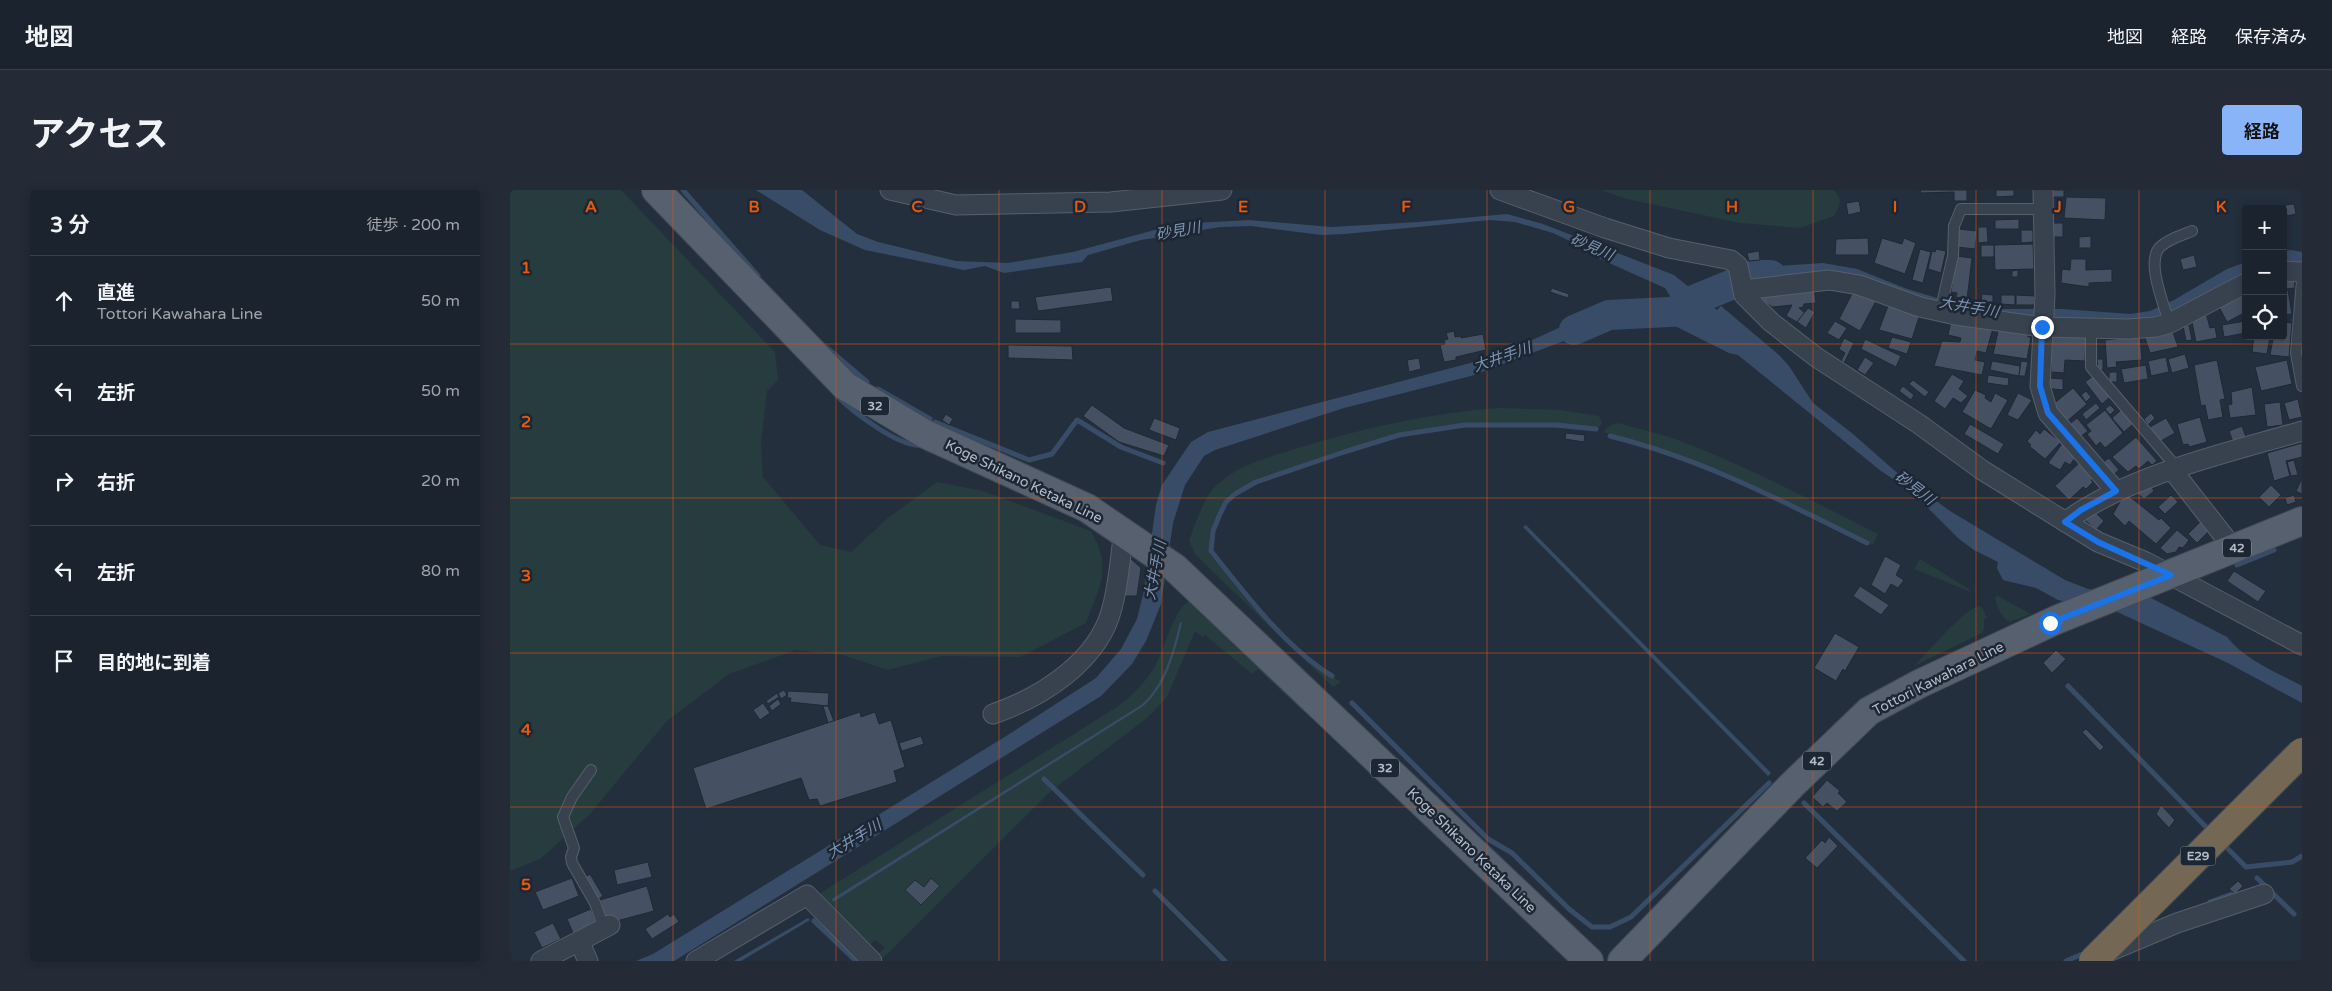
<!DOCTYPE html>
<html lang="ja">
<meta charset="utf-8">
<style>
:root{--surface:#1b232e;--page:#242b36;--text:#f1f3f6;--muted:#a0a4aa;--line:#39404a;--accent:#8ab4f8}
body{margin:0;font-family:"Varela Round","Noto Sans JP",sans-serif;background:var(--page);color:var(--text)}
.controls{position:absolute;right:15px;top:15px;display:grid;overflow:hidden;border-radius:5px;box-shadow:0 2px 12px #0003}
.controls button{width:45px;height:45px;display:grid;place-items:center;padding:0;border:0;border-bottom:1px solid var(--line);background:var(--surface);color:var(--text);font:25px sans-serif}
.stop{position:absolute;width:15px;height:15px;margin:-11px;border:4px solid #1a73e8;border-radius:50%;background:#fff}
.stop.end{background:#1a73e8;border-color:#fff;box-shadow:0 1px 5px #0008}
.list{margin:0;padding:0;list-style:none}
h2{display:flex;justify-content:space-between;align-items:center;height:65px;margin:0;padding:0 20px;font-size:21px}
h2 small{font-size:16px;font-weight:400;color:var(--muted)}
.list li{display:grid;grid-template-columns:32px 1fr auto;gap:15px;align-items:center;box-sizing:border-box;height:90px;padding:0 20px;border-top:1px solid var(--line)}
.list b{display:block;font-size:19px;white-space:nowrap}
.list p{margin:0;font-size:16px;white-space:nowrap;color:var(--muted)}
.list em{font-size:16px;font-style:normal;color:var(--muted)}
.icon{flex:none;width:28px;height:28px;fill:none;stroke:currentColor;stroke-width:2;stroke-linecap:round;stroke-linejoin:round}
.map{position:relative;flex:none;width:1792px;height:771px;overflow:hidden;border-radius:5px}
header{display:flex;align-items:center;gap:30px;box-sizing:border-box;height:70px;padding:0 25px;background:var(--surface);border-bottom:1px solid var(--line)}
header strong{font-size:24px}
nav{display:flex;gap:28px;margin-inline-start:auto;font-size:18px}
.intro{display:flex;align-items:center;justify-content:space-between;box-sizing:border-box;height:120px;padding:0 30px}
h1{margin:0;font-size:35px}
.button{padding:12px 22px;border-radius:5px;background:var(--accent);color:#111;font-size:18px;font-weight:700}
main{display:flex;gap:30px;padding:0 30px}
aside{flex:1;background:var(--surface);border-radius:5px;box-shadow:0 2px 12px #0003}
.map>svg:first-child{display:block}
</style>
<header>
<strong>地図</strong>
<nav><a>地図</a><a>経路</a><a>保存済み</a></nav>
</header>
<div class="intro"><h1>アクセス</h1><a class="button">経路</a></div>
<main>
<aside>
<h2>3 分<small>徒歩 · 200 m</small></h2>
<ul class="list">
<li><svg class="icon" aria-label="ahead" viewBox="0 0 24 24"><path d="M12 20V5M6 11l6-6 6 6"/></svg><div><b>直進</b><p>Tottori Kawahara Line</p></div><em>50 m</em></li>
<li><svg class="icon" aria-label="left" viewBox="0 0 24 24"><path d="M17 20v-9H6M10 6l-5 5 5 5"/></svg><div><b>左折</b></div><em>50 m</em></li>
<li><svg class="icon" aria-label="right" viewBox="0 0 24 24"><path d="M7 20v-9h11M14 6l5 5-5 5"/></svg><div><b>右折</b></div><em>20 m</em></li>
<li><svg class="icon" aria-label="left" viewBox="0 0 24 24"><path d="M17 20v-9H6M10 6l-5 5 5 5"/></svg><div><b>左折</b></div><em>80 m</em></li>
<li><svg class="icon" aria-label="arrive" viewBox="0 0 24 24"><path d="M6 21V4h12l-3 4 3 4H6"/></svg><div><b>目的地に到着</b></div></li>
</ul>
</aside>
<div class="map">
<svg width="1792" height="771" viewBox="0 0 1792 771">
<rect width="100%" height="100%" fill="#242f3e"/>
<g fill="#263c3f">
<path d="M0,0H111L265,162L268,190L257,201L251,253L253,287L310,355L341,362L378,328L427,292L473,301L581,341C603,380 590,394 576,433L510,467L431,466L378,480L333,465L286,460L219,484L157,531L79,625L30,669L0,681Z"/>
<path d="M1091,0H1324C1333,10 1330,16 1324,26L1290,38L1230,33L1117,9Z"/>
<path d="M989,218L1051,220L1089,226L1092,233L1088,239C1022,232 955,230 890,244C842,255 792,275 745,291L723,303L714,312L701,343L700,364L739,413L801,473L831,492L823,497L699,378L685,364L679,351C686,333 693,307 708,294C729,274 761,267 788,258C854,238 920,223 989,218Z"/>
<path d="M1109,233C1128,239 1149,243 1168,250C1237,276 1303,311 1368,344L1363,355L1214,282L1171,265L1094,242L1101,235Z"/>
<path d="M1410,369L1459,399L1461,402L1404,379Z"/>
<path d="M1488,406L1521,424L1499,432C1491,427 1487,417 1485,408Z"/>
<path d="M678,412H686L799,521H793L748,479L742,484L695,445L693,447L685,441L657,507L637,528L541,601L370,771L365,768L375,757L365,750L359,756L309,704L610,515C624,503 637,491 646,474C655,458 663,421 678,412Z"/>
<path d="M1469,416L1472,417L1477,428L1474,429V439L1472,443L1404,476C1417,463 1454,419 1469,416Z"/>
</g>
<g fill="#394c67">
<path d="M246,0H292L347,44L368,52L446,71L498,73L563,62L667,34L739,30L821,37L909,32L997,24L1033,34L1164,85L1207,120L1211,116L1269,165L1279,176L1303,213L1343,244L1385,281L1440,321L1555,390L1578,399L1641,408L1717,447C1735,470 1766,482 1792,496V513L1718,473L1605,421L1548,410L1526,398L1493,390L1487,378L1488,372L1464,360L1449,349L1401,301L1371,281L1228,165L1219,163L1135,121L1158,110L1160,106L1155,98L1088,68L1077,59L1043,43L1005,32L980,30L835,44L812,45L741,36L710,37L631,50L578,65L572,72L494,83L475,76L454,80L355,60L310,40Z"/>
<path d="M1781,60L1792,62V77L1773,76V61Z"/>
<path d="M1736,72V87L1650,131L1597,135L1422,117L1360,95H1241L1238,78L1313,73L1347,79L1397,99L1447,114L1494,119H1552L1620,124L1640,121L1664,110L1717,79Z"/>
<path d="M1099,115L1104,132L961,186L834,218L705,260L694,266L675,295L663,333L651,414L636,451L622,474L591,506L164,771H126L143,764L501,543L586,488L611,459L627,429L634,401L646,315L652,295L681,252L698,242L987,166Z"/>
<path d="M1016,335L1261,583L1258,586L1013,337Z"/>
<path d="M670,432L672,433C665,462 656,498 632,517L323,712L322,709L631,515C654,496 663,461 670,432Z"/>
<path d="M298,728L300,730L231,771H224Z"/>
</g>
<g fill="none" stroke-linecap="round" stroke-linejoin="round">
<g stroke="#394c67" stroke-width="5">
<path d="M173,0L248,86"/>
<path d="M316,157L357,192"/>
<path d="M368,199L420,229"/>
<path d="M327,206C343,222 391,259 413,255"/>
<path d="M425,232L519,270L542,264L567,230L611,257L653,273"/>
<path d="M1100,246C1193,269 1272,311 1357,353"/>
<path d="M1727,375L1764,360"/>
<path d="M822,486C776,458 735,404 701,361L703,341L710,324L716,312L725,304L746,292L834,262L889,245L955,235H1046L1086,239"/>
<path d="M1558,496L1701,642"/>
<path d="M842,513L978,649L1002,663L1059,719L1082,737H1100L1121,727L1259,593"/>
<path d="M534,589L633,685"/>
<path d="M1294,613L1454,771"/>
<path d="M1712,653L1736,677L1782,672L1792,666"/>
<path d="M1747,688L1784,724"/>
<path d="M645,701L715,771"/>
<path d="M1700,712L1722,704"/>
<path d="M304,731L346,771"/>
<path d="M1556,771L1577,762"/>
</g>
<g stroke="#394c67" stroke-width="30">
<path d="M1179,112L1245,85H1261"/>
<path d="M1064,140L1099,125L1179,121"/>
</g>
</g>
<g fill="#455162" stroke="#1f2835">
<path d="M1410,0H1457V11H1444V2L1411,3Z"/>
<path d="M1486,0H1504V6L1486,7Z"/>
<path d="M1538,0H1554V7H1543V20Z"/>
<path d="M1556,7L1596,8L1595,30L1554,28Z"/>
<path d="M1349,11L1351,22L1338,25L1336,13Z"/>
<path d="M1784,14L1786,24L1777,26L1775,15Z"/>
<path d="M1509,29V39H1485V30Z"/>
<rect x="1537" y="33" width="16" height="14"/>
<path d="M1468,37H1477L1478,52L1468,53Z"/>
<path d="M1449,39L1467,41L1465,59L1447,57Z"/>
<path d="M1511,40H1523V52L1511,53Z"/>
<path d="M1581,46V58H1569V47Z"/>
<path d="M1358,48L1359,65H1325L1326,49Z"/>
<path d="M1372,48L1392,54L1394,48L1406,53L1395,84L1364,73Z"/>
<path d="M1523,54L1524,79L1485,80L1484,55Z"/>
<rect x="1471" y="55" width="13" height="12"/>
<path d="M1410,59L1421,62L1413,93L1402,90Z"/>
<path d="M1426,59L1436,61L1431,83L1418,79L1422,61L1425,62Z"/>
<path d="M1249,61L1250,70L1239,71L1237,63Z"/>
<path d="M1684,65L1687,77L1673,80L1670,69Z"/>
<path d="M1446,66L1462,68L1457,109L1446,107L1447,103L1441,102Z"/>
<path d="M1561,69H1576V80L1602,79V92L1579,93V97L1551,93L1552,79L1560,80Z"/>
<path d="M1508,80V87H1502V81Z"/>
<path d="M1784,87L1785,98L1776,99L1774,88Z"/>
<path d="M1304,96L1306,113L1294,114L1293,117L1289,118L1295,123L1287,132L1276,126L1282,115L1263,117L1251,111V103Z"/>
<path d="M601,97L603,111L528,121L525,107Z"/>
<path d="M1042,98L1059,104L1058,108L1040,102Z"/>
<path d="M1736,98V122L1717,132L1707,113Z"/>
<path d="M1344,100L1366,111L1350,141L1329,129Z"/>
<path d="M1778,100L1782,124L1773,125V101Z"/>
<path d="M1472,104L1483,105V113L1471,112Z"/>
<path d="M1491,105H1505V115L1491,114Z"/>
<path d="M1506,105L1525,106L1524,115H1506Z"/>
<path d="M501,111H509L510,119H501Z"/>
<path d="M1379,113L1410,124L1402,149L1369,140Z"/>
<path d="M1298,118L1305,122L1296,138L1287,132Z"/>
<path d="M1696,123L1700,138L1705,137L1707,148L1686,152L1681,127Z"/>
<path d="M505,129L551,130V143H505Z"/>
<path d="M1325,131L1337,138L1329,150L1317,143Z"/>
<path d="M1441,131L1483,138L1476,163L1467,161L1465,170L1475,172L1472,185L1424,176L1432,151L1450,152L1451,148L1438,145Z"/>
<path d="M1735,131L1736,143L1714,147L1712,135Z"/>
<path d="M1775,132L1782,133L1779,167L1760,165L1763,149L1773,150Z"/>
<path d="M1679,135L1682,150L1676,151L1673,136Z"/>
<path d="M1489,137L1518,141V147H1521L1517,169L1483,164Z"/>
<path d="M1662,139L1668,157L1640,163L1635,148Z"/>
<path d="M944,141L945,147L951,146V148L973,144L976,160L946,167V170L934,172L930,155L935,154L934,150L938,149L936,143Z"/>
<path d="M1538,142L1576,146L1575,171L1555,170L1554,183L1541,182V170L1537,169Z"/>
<path d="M1630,146L1632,170L1606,172L1607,177L1597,178L1595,150Z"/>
<path d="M1744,146H1760L1757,164L1742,162Z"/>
<path d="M1382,147L1401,152L1397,164L1378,158Z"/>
<path d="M1334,148L1344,153L1334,173L1331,171L1335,163L1329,159Z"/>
<path d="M1355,149L1391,166L1386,177L1351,159Z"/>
<path d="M498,155L562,156L563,170L498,168Z"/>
<path d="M1675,164L1679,178L1662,183L1658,169Z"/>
<path d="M1355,167L1364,173L1355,185L1347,180Z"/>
<path d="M1656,167L1659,182L1641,186L1638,171Z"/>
<path d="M909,168L911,179L899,182L897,170Z"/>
<path d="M1587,169H1593V180H1588Z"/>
<path d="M1707,170L1715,209L1710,210L1713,227L1698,230L1695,215L1691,216L1684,175Z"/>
<path d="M1777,170L1782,194L1751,201L1745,177Z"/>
<path d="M1482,171L1510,176L1509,186L1480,180Z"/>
<path d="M1511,171L1518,172L1515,186H1509Z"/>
<path d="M1536,175L1541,176L1540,188L1553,189V200L1534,198Z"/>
<path d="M1636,175L1638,189L1614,193L1611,179Z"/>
<rect x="1599" y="182" width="8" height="10"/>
<path d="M1442,184L1454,191L1449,199L1458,206L1451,213L1443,208L1435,219L1424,211Z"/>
<path d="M1478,185L1499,188L1498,196L1477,193Z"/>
<path d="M1583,186L1600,207L1592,214L1575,192Z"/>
<path d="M1403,190L1419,202L1415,207L1399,194Z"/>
<path d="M1393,196L1404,205L1401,210L1389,201Z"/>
<path d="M1742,197L1746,225L1720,228L1718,215L1722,214L1721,202Z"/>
<path d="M1563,198L1577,214L1556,232L1542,215Z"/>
<path d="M1465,200L1476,205L1475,208L1481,212L1485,203L1498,210L1481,239L1452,222Z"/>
<path d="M1576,201L1581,207L1576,212L1571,205Z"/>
<path d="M1508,203L1522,210L1508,230L1497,225Z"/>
<path d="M1788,209L1792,227L1779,230L1774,213Z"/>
<path d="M1770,212L1773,235L1757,237L1754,214Z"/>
<path d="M1586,213L1590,218L1576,230L1572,224Z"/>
<path d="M582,215L614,238L659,255L654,266L609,252L573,226Z"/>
<path d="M1600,215L1605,220L1600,225L1595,219Z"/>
<path d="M1595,220L1613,243L1595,258L1590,252L1586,256L1577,244L1581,241L1576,235Z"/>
<path d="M1611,220L1623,234L1614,242L1602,228Z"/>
<path d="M1641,223L1645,228L1638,235L1634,229Z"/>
<path d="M436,224L443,229L439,235L432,230Z"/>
<path d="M1690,227L1697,252L1679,257L1678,254L1673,255L1667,234Z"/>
<path d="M644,228L670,238L666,250L639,240Z"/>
<path d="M1567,228L1578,241L1570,247L1560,234Z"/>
<path d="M1656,228L1665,243L1649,252L1640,237Z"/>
<path d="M1460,234L1494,254L1488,264L1454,244Z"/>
<path d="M1732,236L1736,247L1723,252L1719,241Z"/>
<path d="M1534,239L1551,252L1535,269L1519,256L1521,255L1517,251L1526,240L1530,244Z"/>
<path d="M1056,243L1075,245L1074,252L1055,249Z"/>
<path d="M1626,247L1647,271L1642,275L1638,271L1629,279L1626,276L1618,282L1602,267Z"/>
<path d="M1792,253V267L1776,271L1780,286L1764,291L1757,263Z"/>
<path d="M1552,254L1567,265L1560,275L1555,272L1550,280L1538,273Z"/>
<path d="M1599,268L1609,280L1602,286L1591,274Z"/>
<path d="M1784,270L1788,285L1781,286L1777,272Z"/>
<path d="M1571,271L1585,286L1581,290L1583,292L1576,299L1573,297L1559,310L1545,296Z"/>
<path d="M1792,288V304L1786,301Z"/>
<path d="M1641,295L1644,301L1634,309L1625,301Z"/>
<path d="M1761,295L1771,305L1759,317L1749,307Z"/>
<path d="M1615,303L1649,330L1651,328L1661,338L1646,354L1619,331L1615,336L1603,324Z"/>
<path d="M1661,305L1668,312L1655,324L1648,317Z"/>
<path d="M1784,305L1786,312L1777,315L1775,308Z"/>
<path d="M1584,321L1594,331L1586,340L1575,330Z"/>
<path d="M1690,332L1699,341L1687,353L1678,344Z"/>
<path d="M1667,340L1679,350L1673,358L1669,357L1666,362L1657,364L1650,358Z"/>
<path d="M1375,366L1391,375L1386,385L1394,390L1388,398L1381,394L1375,404L1361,395Z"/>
<path d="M619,367L631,378L627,406H610Z"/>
<path d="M1724,381L1756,401L1748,412L1717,391Z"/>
<path d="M1350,396L1379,415L1371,425L1343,406Z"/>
<path d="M1325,443L1349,457L1335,481L1333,479L1326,491L1304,478Z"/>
<path d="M1546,460L1556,469L1542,483L1533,473Z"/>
<path d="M274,500L277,505L271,509L268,503Z"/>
<path d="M278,501L319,503L318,516L280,512L281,508H277Z"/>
<path d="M267,503L269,507L258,514L256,511Z"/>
<path d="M268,509L271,514L262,521L259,516Z"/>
<path d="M253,513L260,523L250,530L243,520Z"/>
<path d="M313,516H318L324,531L318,533Z"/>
<path d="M350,522L351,527L365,522L369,534L381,530L395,577L384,581L387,592L310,616L307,609L299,610L291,588L196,619L183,578Z"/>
<path d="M1576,539L1594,557L1590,561L1572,542Z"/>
<path d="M411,546L414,554L392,561L389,553Z"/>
<path d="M1317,590L1330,601L1328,603L1337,612L1327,621L1317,613L1313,617L1302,607Z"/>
<path d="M1651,615L1665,630L1659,638L1646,624Z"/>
<path d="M1319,647L1328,656L1307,678L1295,668L1312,650L1315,653Z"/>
<path d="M138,672L142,687L107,695L104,680Z"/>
<path d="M80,684L93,706L85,711L72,689Z"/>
<path d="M62,688L69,706L33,720L25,702Z"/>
<path d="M421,688L430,696L411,715L395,700L405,690L414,697Z"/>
<path d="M1728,691L1733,696L1725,704L1719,699Z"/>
<path d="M137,696L144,721L103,732L96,731L90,710Z"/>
<path d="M81,719L87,734L63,743L57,729Z"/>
<path d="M158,724L160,727L164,724L169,732L142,749L135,739Z"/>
<path d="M43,733L51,749L32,758L24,742Z"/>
</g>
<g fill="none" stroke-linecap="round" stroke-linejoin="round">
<defs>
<g id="lane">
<path d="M1792,90L1786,163L1792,196"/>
<path d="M1430,122L1443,66L1444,36L1451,19H1534"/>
<path d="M1658,129C1653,112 1636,71 1650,57C1658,49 1672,45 1682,41"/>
<path d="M1581,147V177L1668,279"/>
<path d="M81,580L62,607L53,627L64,658L61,667L62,673L85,713L94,738"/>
</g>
<g id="street">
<path d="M380,0L446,15L601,12L712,0"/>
<path d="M990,0L1095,38L1159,58L1221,70L1228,76L1234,105L1261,132L1306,167L1409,234L1472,280L1588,352L1636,372L1792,455"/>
<path d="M1533,0L1535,105L1530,196L1538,223L1606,301"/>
<path d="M1773,81L1792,82"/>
<path d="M1233,100L1319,90L1349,95L1410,117L1446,125L1532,137L1618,139L1646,137L1660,133L1736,93"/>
<path d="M1663,281L1724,359"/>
<path d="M1555,332C1618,285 1717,263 1792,241"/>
<path d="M483,524C532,507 589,471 602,418C609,393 610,367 614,341"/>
<path d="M69,751L78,771"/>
<path d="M1598,762L1667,733L1754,704"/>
<path d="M31,771L100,735"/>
<path d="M186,771L297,705L362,771"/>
</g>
<g id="primary">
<path d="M146,0L335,196L415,244L577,318L665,378L1079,771"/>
<path d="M1112,771L1282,595L1359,521L1409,494L1546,430L1792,331"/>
</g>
</defs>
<use href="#lane" stroke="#565f6c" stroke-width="12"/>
<use href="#street" stroke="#565f6c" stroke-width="21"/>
<use href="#primary" stroke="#414a57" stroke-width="30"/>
<use href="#lane" stroke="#38414e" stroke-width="10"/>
<use href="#street" stroke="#38414e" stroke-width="19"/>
<use href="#primary" stroke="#56606e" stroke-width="28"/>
<defs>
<path id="highway-bridge" d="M1583,771L1792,562"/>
</defs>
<use href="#highway-bridge" stroke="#434c59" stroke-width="30" stroke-linecap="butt"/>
<use href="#highway-bridge" stroke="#746855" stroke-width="28"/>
</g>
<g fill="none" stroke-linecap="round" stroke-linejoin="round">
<path stroke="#1a73e8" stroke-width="6" d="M1532,137L1530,196L1538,223L1606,301L1571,320L1555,332L1588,352L1661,385L1540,433"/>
</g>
<path fill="none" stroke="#e8590c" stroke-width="1" stroke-opacity="0.55" d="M163,0V771M326,0V771M489,0V771M652,0V771M815,0V771M977,0V771M1140,0V771M1303,0V771M1466,0V771M1629,0V771M0,154H1792M0,308H1792M0,463H1792M0,617H1792"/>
<g text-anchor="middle" stroke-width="5" stroke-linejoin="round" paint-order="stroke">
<g fill="#1d2633" stroke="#878f9c" stroke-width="1">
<rect x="351" y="206.5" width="28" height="19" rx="4"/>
<rect x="1713" y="348.5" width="28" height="19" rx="4"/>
<rect x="1293" y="561.5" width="28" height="19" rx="4"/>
<rect x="861" y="568.5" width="28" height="19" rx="4"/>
<rect x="1670.5" y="656.5" width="35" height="19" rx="4"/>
</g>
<g font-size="12" font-weight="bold" fill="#b4bcc9">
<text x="365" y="220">32</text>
<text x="1727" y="362">42</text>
<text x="1307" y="575">42</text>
<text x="875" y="582">32</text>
<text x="1688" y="670">E29</text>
</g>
<g font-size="14" fill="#b4bcc9" stroke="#1d2633">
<text transform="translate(514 291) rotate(26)" y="5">Koge Shikano Ketaka Line</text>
<text transform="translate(1428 488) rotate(-27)" y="5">Tottori Kawahara Line</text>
<text transform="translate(962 660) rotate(44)" y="5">Koge Shikano Ketaka Line</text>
</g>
<g font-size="15" font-style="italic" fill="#7c92b1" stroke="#1d2633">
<text transform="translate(668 41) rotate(-10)" y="5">砂見川</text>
<text transform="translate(1082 57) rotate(23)" y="5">砂見川</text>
<text transform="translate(1459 117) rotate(10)" y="5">大井手川</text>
<text transform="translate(992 167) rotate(-19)" y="5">大井手川</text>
<text transform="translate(1405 298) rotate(37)" y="5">砂見川</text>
<text transform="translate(645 380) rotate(-79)" y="5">大井手川</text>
<text transform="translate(344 649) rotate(-31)" y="5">大井手川</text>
</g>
</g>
<g font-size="16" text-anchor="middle" font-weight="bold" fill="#e8590c" stroke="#1d2633" stroke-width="5" stroke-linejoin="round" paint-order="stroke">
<text x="81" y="22">A</text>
<text x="244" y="22">B</text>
<text x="407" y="22">C</text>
<text x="570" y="22">D</text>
<text x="733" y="22">E</text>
<text x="896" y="22">F</text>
<text x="1059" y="22">G</text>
<text x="1222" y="22">H</text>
<text x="1385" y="22">I</text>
<text x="1548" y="22">J</text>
<text x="1711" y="22">K</text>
<text x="16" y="83">1</text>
<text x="16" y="237">2</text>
<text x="16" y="391">3</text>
<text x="16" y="545">4</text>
<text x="16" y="700">5</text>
</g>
</svg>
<div class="controls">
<button>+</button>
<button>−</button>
<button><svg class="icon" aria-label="locate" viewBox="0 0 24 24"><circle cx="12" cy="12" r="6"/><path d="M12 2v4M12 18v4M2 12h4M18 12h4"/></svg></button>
</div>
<div class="stop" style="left:1540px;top:433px"></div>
<div class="stop end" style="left:1532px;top:137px"></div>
</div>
</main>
